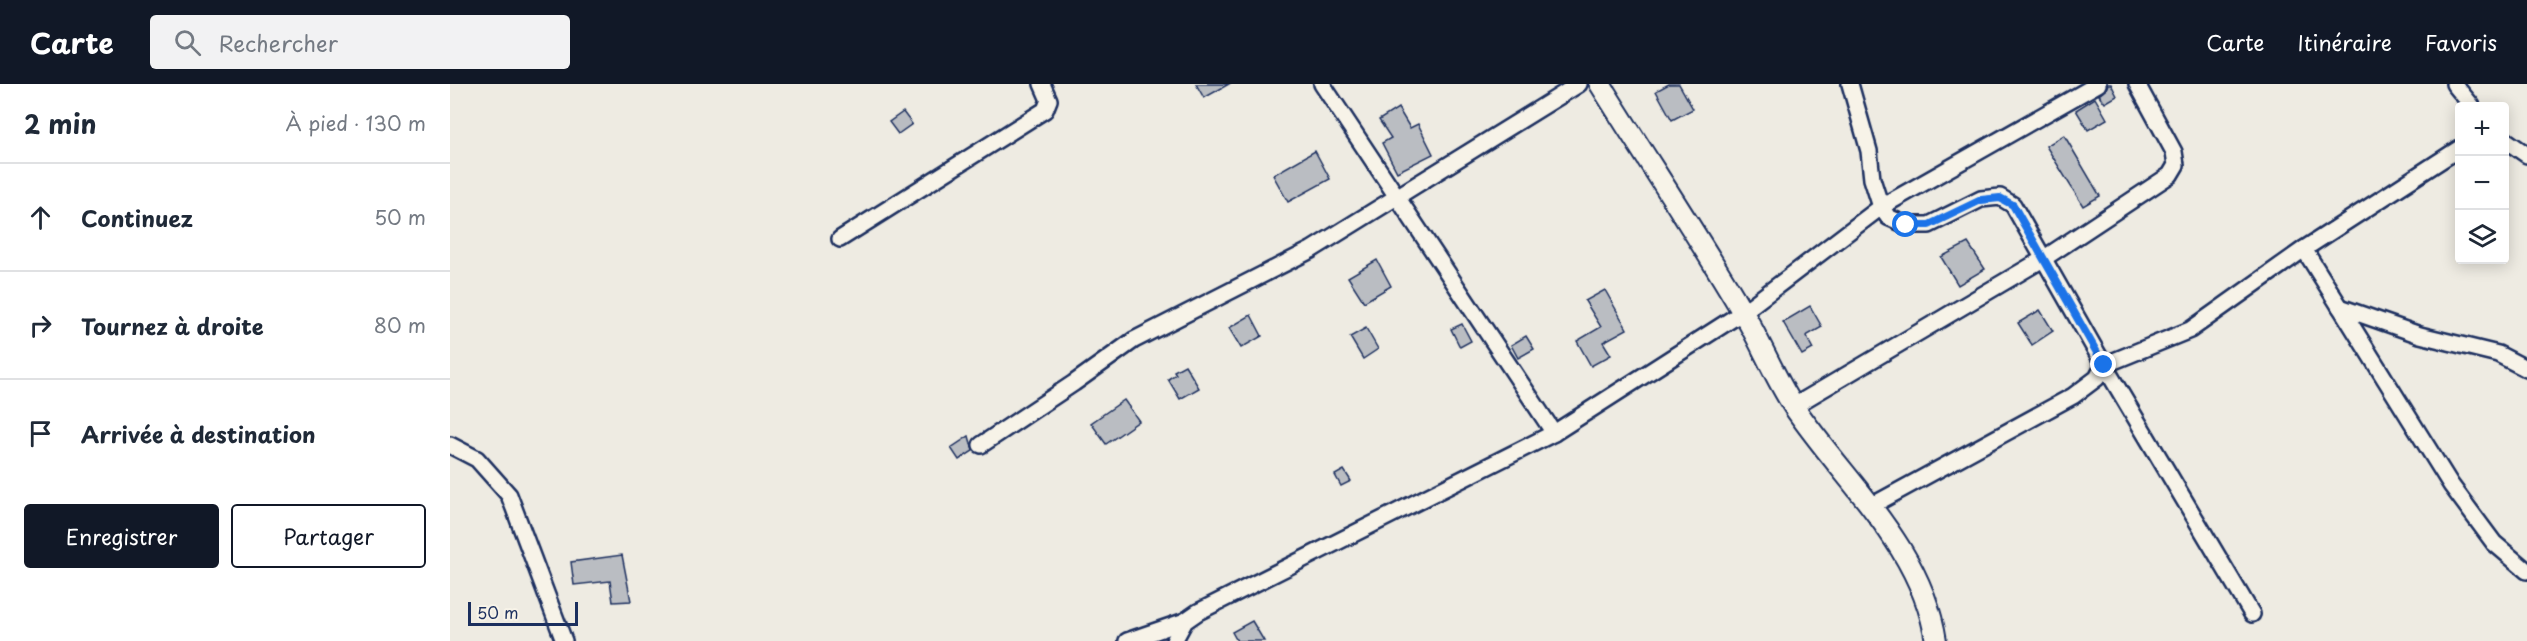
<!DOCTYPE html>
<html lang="fr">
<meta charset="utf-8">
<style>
:root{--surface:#fff;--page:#f2f2f3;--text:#1f2937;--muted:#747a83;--line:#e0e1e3;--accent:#111827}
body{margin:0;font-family:"Playpen Sans",sans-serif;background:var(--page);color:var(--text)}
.controls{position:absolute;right:18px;top:18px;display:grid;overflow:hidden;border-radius:6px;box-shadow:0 3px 15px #0003}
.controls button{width:54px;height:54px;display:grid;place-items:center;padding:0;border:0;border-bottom:2px solid var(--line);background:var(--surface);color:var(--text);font:30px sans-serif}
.scale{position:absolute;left:18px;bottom:15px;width:110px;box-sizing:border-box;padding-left:6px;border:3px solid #1b2f5e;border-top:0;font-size:16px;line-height:21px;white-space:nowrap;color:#1b2f5e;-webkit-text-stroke:4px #f7f3e8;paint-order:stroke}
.stop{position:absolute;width:18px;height:18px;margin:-14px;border:4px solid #1a73e8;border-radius:50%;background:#fff}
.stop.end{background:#1a73e8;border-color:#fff;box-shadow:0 2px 6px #0008}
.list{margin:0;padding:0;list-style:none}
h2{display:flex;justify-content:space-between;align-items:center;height:78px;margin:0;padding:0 24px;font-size:26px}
h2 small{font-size:20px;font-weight:400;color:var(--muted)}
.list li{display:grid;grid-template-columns:39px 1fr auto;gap:18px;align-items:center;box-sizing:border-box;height:108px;padding:0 24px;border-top:2px solid var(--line)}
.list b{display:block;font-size:22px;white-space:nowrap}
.list em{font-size:20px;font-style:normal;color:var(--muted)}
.actions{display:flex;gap:12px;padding:18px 24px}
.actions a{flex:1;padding:14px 0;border:2px solid var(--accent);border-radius:6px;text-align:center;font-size:21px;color:var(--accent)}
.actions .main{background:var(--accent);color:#fff}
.icon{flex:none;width:33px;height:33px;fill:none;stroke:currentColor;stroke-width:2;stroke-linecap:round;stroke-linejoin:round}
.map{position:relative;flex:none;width:2077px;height:557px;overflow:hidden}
header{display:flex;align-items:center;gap:36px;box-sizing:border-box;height:84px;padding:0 30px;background:var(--accent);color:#fff}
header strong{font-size:28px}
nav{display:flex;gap:33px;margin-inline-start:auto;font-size:21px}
.search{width:420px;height:54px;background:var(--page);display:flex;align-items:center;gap:15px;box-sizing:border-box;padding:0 21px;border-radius:6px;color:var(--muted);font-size:22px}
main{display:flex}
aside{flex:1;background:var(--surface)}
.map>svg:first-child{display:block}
</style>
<header>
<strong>Carte</strong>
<div class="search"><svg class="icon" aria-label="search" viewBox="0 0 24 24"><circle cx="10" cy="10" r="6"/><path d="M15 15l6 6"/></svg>Rechercher</div>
<nav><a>Carte</a><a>Itinéraire</a><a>Favoris</a></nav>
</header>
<main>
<aside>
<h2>2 min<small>À pied · 130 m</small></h2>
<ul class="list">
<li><svg class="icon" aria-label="ahead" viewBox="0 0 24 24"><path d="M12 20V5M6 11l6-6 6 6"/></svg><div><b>Continuez</b></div><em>50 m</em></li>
<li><svg class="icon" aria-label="right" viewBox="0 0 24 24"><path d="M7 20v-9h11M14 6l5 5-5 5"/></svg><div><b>Tournez à droite</b></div><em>80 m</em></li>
<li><svg class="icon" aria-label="arrive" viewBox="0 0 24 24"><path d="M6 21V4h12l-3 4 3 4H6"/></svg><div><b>Arrivée à destination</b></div></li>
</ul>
<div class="actions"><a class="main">Enregistrer</a><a>Partager</a></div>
</aside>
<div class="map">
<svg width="2077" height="557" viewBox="0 0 2077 557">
<rect width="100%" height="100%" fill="#eeebe2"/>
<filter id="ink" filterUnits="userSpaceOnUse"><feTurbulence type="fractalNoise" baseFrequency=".0167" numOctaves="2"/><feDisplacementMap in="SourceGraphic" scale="12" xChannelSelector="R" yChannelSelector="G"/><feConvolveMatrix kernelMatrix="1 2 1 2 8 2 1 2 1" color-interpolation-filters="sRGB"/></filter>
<g filter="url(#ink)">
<g fill="#babdc2" stroke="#1b2f5e" stroke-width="1.5">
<path d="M746,0H779L754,14Z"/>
<path d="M1219,0H1229L1243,25L1222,36L1206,7Z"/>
<path d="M1658,0H1661L1667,12L1655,19L1649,11L1656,5Z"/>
<path d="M1645,14L1657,35L1638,46L1626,26Z"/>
<path d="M948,24L960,44L968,40L983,70L947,88L932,59L941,54L929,36Z"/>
<path d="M453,28L462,40L448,50L439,38Z"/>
<path d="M1614,51L1650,112L1633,122L1596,62Z"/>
<path d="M865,67L880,95L838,118L823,91Z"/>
<path d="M1518,159L1535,185L1508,201L1491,173Z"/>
<path d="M927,176L941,202L914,218L898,193Z"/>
<path d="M1155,206L1177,245L1153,258L1161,271L1141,282L1127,257L1151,243L1135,217Z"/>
<path d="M1360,222L1372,243L1356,252L1363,265L1352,271L1333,238Z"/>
<path d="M1590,226L1603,247L1582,261L1568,239Z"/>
<path d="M801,231L812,252L791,264L779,244Z"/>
<path d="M1012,240L1021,257L1010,263L1001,245Z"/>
<path d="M916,244L928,265L913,275L900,253Z"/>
<path d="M1076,252L1084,265L1068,274L1061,261Z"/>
<path d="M735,281L749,304L730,315L718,295L726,290L724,287Z"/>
<path d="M674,316L689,337L656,360L641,339Z"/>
<path d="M519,352L523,367L509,376L501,364Z"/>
<path d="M894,386L901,397L891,402L885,391Z"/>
<path d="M172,471L181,517L163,518L160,497L124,501L121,478Z"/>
<path d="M802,537L814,557H787L782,548Z"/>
</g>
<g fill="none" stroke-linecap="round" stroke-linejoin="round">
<defs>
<g id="minor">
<path d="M872,0L1104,349"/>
<path d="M1400,0L1419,67L1422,95L1431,123L1438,133L1456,141H1479L1531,115L1550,113L1563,121L1654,281L1740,246L1854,165L2010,64"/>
<path d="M2004,0L2022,22"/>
<path d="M2054,55L2077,71"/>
<path d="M390,155L595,26L599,16L592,0"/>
<path d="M1854,165L2001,401L2044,459L2077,487"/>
<path d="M1890,223L1970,251L2048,270L2077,285"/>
<path d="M1344,322L1593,175L1720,91L1726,81L1724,68L1687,0"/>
<path d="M0,361L27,375L59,411L114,557"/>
<path d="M531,361L624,299L684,256L861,166L1129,0"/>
<path d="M1421,422L1623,312L1647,294L1654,281L1802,530"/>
<path d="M677,557L735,537"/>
<path d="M724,557L735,537L748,528L1104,349L1293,228L1431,123L1648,0"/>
</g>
<path id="tertiary" d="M1150,0C1197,76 1247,150 1292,227C1311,258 1324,293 1344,323C1395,398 1472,463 1486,557"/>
</defs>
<use href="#minor" stroke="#1b2f5e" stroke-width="20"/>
<use href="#tertiary" stroke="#1b2f5e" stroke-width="24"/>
<use href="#minor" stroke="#f7f3e8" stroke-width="15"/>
<use href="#tertiary" stroke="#f7f3e8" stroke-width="20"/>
</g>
</g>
<g fill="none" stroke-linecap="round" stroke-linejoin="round" filter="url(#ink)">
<path stroke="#1a73e8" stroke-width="8" d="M1456,141H1479L1531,116L1550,114L1563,121L1654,281"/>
</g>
</svg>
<div class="controls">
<button>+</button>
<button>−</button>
<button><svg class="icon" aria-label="layers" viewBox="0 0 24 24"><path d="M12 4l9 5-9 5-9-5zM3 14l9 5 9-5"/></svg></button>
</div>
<div class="scale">50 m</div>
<div class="stop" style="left:1456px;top:141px"></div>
<div class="stop end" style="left:1654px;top:281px"></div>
</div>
</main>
